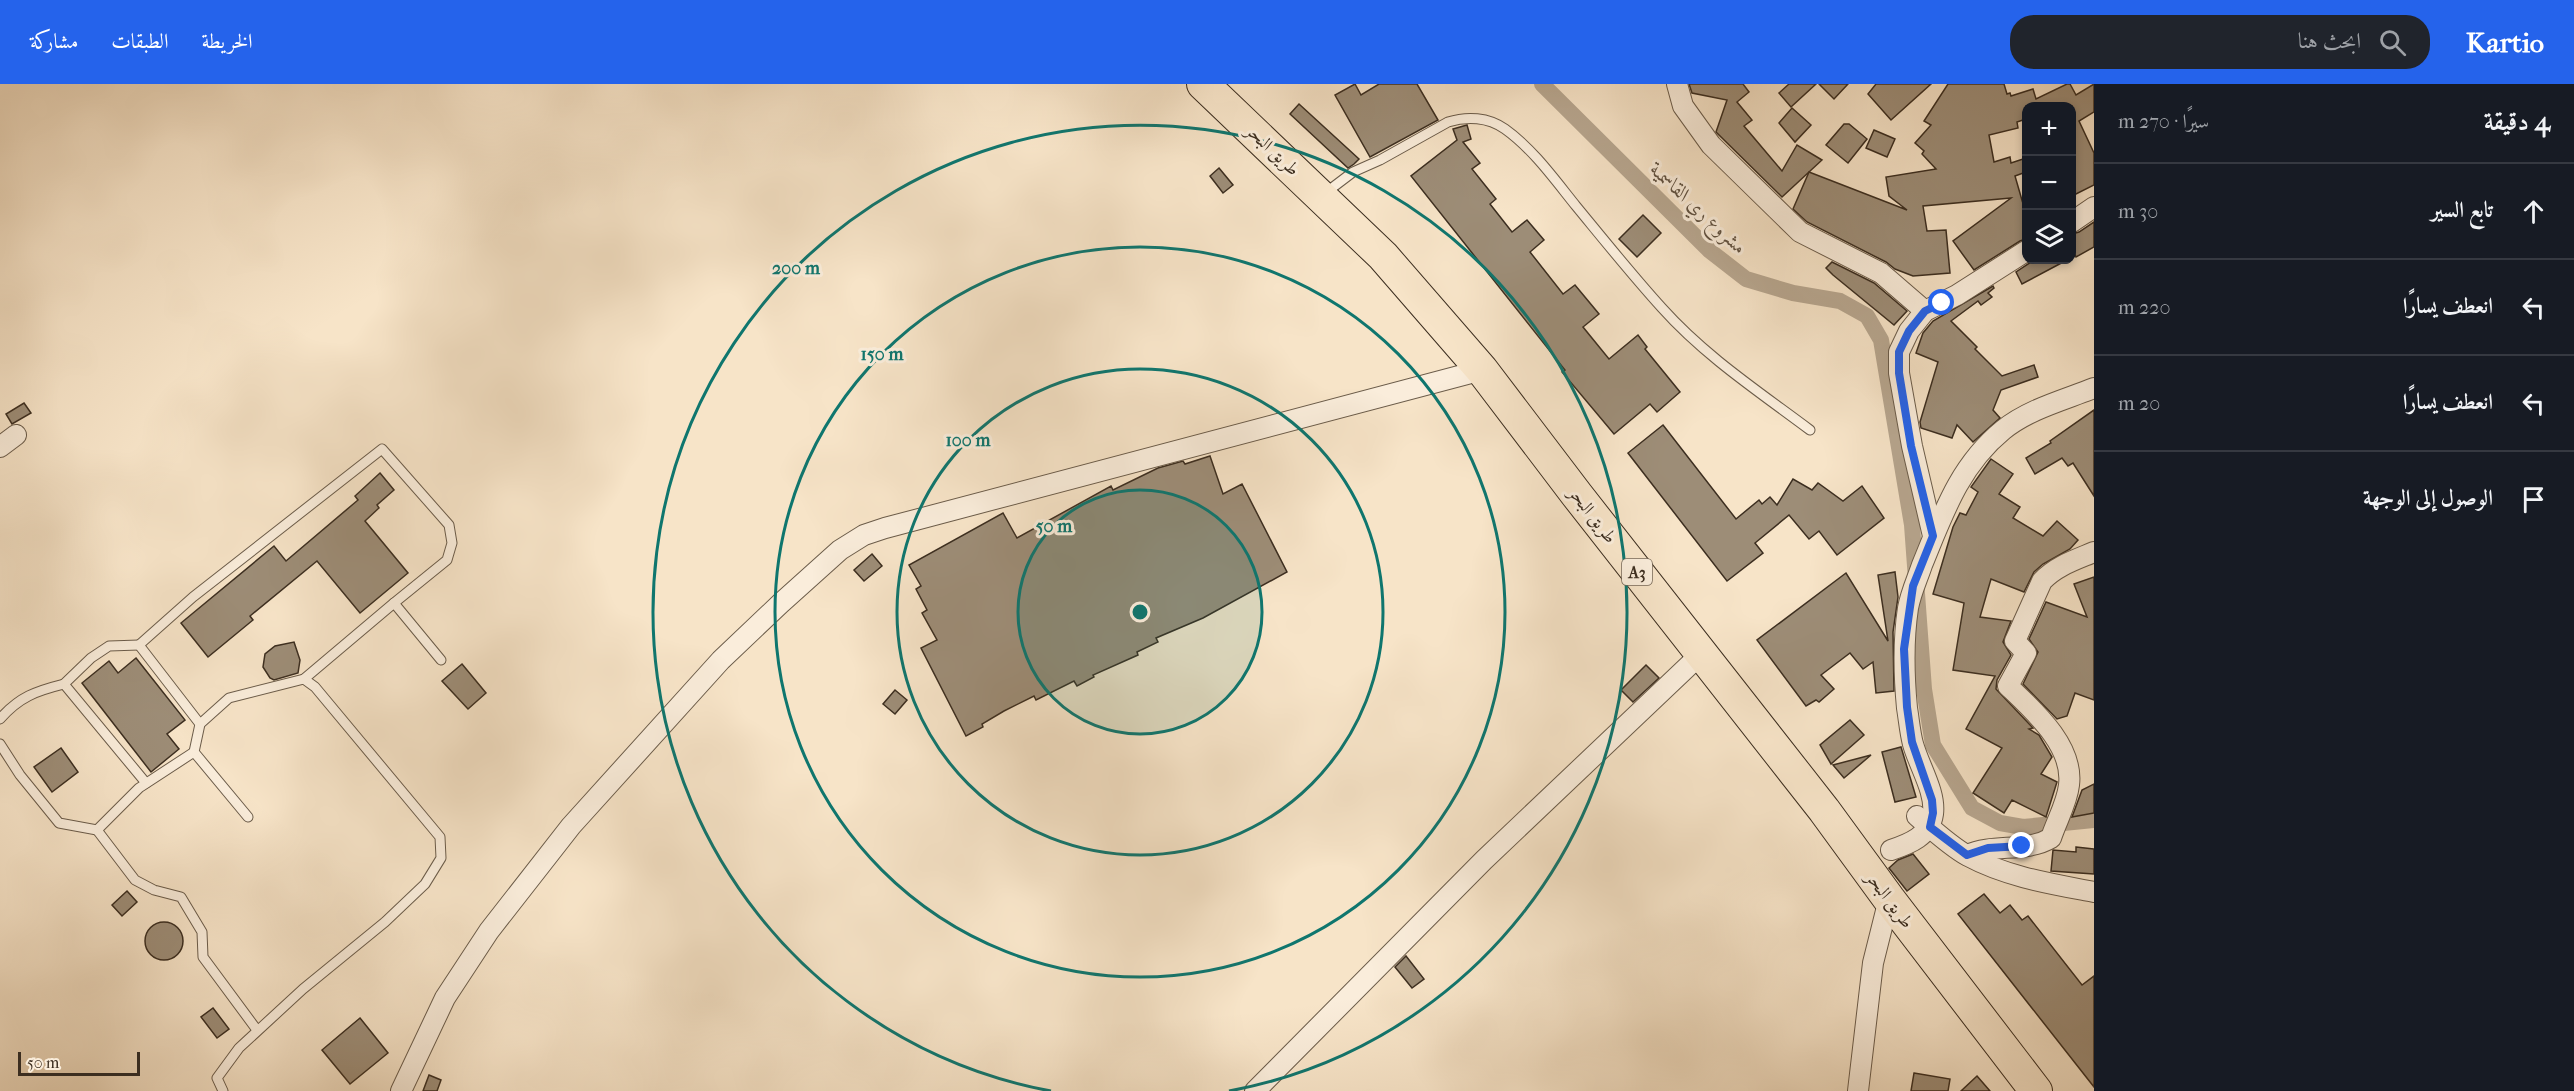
<!DOCTYPE html>
<html lang="ar">
<meta charset="utf-8">
<style>
:root{--surface:#171b24;--page:#20242c;--text:#f1f3f6;--muted:#9ea1a6;--line:#363941;--accent:#2563eb}
body{margin:0;font-family:"IM FELL French Canon",Amiri,serif;background:var(--page);color:var(--text);direction:rtl}
.controls{position:absolute;right:18px;top:18px;display:grid;overflow:hidden;border-radius:12px;box-shadow:0 3px 9px #0003}
.controls button{width:54px;height:54px;display:grid;place-items:center;padding:0;border:0;border-bottom:2px solid var(--line);background:var(--surface);color:var(--text);font:30px sans-serif}
.scale{position:absolute;left:18px;bottom:15px;width:122px;box-sizing:border-box;padding-left:6px;border:3px solid #3c2e20;border-top:0;font-size:16px;line-height:21px;white-space:nowrap;color:#3c2e20;-webkit-text-stroke:4px #faeddb;paint-order:stroke}
.stop{position:absolute;width:18px;height:18px;margin:-14px;border:4px solid #2563eb;border-radius:50%;background:#fff}
.stop.end{background:#2563eb;border-color:#fff;box-shadow:0 2px 6px #0008}
.list{margin:0;padding:0;list-style:none}
h2{display:flex;justify-content:space-between;align-items:center;height:78px;margin:0;padding:0 24px;font-size:26px}
h2 small{font-size:20px;font-weight:400;color:var(--muted)}
.list li{display:grid;grid-template-columns:39px 1fr auto;gap:18px;align-items:center;box-sizing:border-box;height:96px;padding:0 24px;border-top:2px solid var(--line)}
.list b{display:block;font-size:22px;white-space:nowrap}
.list em{font-size:20px;font-style:normal;color:var(--muted)}
.icon{flex:none;width:33px;height:33px;fill:none;stroke:currentColor;stroke-width:2;stroke-linecap:round;stroke-linejoin:round}
.map{position:relative;flex:none;width:2094px;height:1007px;overflow:hidden;direction:ltr}
header{display:flex;align-items:center;gap:36px;box-sizing:border-box;height:84px;padding:0 30px;background:var(--accent);color:#fff}
header strong{font-size:28px}
nav{display:flex;gap:33px;margin-inline-start:auto;font-size:21px}
.search{width:420px;height:54px;background:var(--page);display:flex;align-items:center;gap:15px;box-sizing:border-box;padding:0 21px;border-radius:24px;color:var(--muted);font-size:22px}
main{display:flex}
aside{flex:1;background:var(--surface)}
.map>svg:first-child{display:block}
</style>
<header>
<strong>Kartio</strong>
<div class="search"><svg class="icon" aria-label="search" viewBox="0 0 24 24"><circle cx="10" cy="10" r="6"/><path d="M15 15l6 6"/></svg>ابحث هنا</div>
<nav><a>الخريطة</a><a>الطبقات</a><a>مشاركة</a></nav>
</header>
<main>
<aside>
<h2>4 دقيقة<small>سيرًا · 270 m</small></h2>
<ul class="list">
<li><svg class="icon" aria-label="ahead" viewBox="0 0 24 24"><path d="M12 20V5M6 11l6-6 6 6"/></svg><div><b>تابع السير</b></div><em>30 m</em></li>
<li><svg class="icon" aria-label="left" viewBox="0 0 24 24"><path d="M17 20v-9H6M10 6l-5 5 5 5"/></svg><div><b>انعطف يسارًا</b></div><em>220 m</em></li>
<li><svg class="icon" aria-label="left" viewBox="0 0 24 24"><path d="M17 20v-9H6M10 6l-5 5 5 5"/></svg><div><b>انعطف يسارًا</b></div><em>20 m</em></li>
<li><svg class="icon" aria-label="arrive" viewBox="0 0 24 24"><path d="M6 21V4h12l-3 4 3 4H6"/></svg><div><b>الوصول إلى الوجهة</b></div></li>
</ul>
</aside>
<div class="map">
<svg width="2094" height="1007" viewBox="0 0 2094 1007">
<rect width="100%" height="100%" fill="#f7e4c8"/>
<filter id="stains"><feTurbulence type="fractalNoise" baseFrequency=".00333" numOctaves="4"/><feColorMatrix values="0 0 0 0 .2 0 0 0 0 .09 0 0 0 0 .02 0 0 0 .5 -.17"/></filter>
<radialGradient id="worn" r=".72"><stop offset=".6" stop-color="#630" stop-opacity="0"/><stop offset="1" stop-color="#630" stop-opacity=".3"/></radialGradient>
<g fill="none" stroke-linecap="round" stroke-linejoin="round">
<path stroke="#b7a68f" stroke-width="16" d="M1542,0L1710,167L1746,195L1793,209L1840,217L1867,232L1881,256L1912,441L1924,605L1933,661L1972,724L2000,739L2023,743L2094,736"/>
</g>
<g fill="#9d8d77" stroke="#3c2e20" stroke-width="1.5">
<path d="M1355,0L1361,11L1379,0H1417L1438,36L1370,73L1335,11Z"/>
<path d="M1689,0H1743L1749,8L1737,18L1752,36L1744,42L1782,87L1797,61L1822,76L1782,113L1716,48L1727,16L1692,9Z"/>
<path d="M1789,0H1816L1791,23L1779,9Z"/>
<path d="M1819,0H1848L1834,15Z"/>
<path d="M1876,0H1931L1891,36L1868,10Z"/>
<path d="M1948,0H2004L2007,10L2010,9L2011,12L2033,5L2036,15L2067,0H2070L2076,11L2094,0V28L2079,37L2094,69V101L2072,112V22H2026V35L2017,38L2018,44L1989,51L1994,78L2010,73L2011,79L2026,74V88L2015,92L2026,130V155L2020,157L1974,186L1953,157L2011,114L1923,122L1927,147L1946,146L1950,189L1913,192L1895,185L1886,178L1807,138L1793,125L1809,88L1907,126L1889,112L1886,93L1936,85L1922,70L1924,67L1915,59L1931,41L1924,37Z"/>
<path d="M1299,20L1359,75L1354,80L1348,84L1290,30Z"/>
<path d="M1792,24L1811,41L1795,58L1779,39Z"/>
<path d="M1844,40H1849L1867,55L1848,79L1826,61Z"/>
<path d="M1467,41L1471,55L1463,58L1480,79L1472,85L1496,115L1490,120L1512,148L1527,136L1544,156L1530,168L1563,210L1575,201L1599,230L1583,243L1609,275L1638,251L1647,263L1645,265L1680,308L1657,328L1650,320L1614,350L1562,288L1565,286L1411,92L1457,56L1453,45Z"/>
<path d="M1874,46L1895,55L1887,73L1866,64Z"/>
<path d="M1219,84L1233,101L1223,109L1210,92Z"/>
<path d="M1643,131L1661,149L1637,173L1619,155Z"/>
<path d="M2094,138V163L2076,173L2072,164V150L2079,148Z"/>
<path d="M2034,176H2067L2022,200L2016,188Z"/>
<path d="M1832,178L1874,199L1907,227L1894,241L1833,191L1826,184Z"/>
<path d="M1993,202L1994,204L1988,209L1992,213L1981,221L1978,217L1951,237L1977,263L1975,265L2002,292L2034,281L2038,293L2001,306L1993,326L2000,334L1973,358L1957,341L1952,354L1921,344L1920,338L1938,278L1916,269L1923,249L1933,237Z"/>
<path d="M24,319L31,329L12,340L6,330Z"/>
<path d="M2094,326V412L2073,379L2068,382L2062,374L2035,390L2026,374L2051,359L2050,357Z"/>
<path d="M1663,341L1736,435L1759,416L1762,420L1770,413L1777,421L1793,395L1812,406L1818,399L1843,417L1862,402L1884,434L1837,471L1819,447L1809,455L1789,431L1755,459L1763,469L1727,497L1628,369Z"/>
<path d="M1210,372L1223,410L1242,400L1287,488L1203,534L1156,554L1158,558L1137,568L1138,571L1093,591L1094,593L1077,602L1074,597L1036,616L1034,612L1004,627L982,640L983,643L966,652L921,564L937,556L922,529L927,526L916,505L921,502L909,481L1003,429L1017,454L1111,402L1113,406L1158,384L1183,377L1185,380Z"/>
<path d="M1991,375L2013,390L1999,410L2020,423L2013,434L2043,452L2057,437L2078,456L2070,465L2043,480L2034,488L2024,508L1991,495L1980,533L2011,537L2003,558L2011,571L1997,596L1996,605L2033,644L2029,645L2039,651L2052,673L2041,690L2057,698L2046,733L2012,716L2004,729L1973,709L2002,664L1966,645L1995,592L1953,586L1964,519L1933,510L1953,443L1960,429L1966,431L1978,408L1971,403Z"/>
<path d="M380,389L394,406L377,421L379,424L365,437L408,489L360,529L317,477L250,532L253,536L208,573L181,539L274,462L286,477L358,416L355,412Z"/>
<path d="M872,470L882,482L864,497L854,486Z"/>
<path d="M1895,488L1898,513L1893,548L1894,607L1876,609L1873,578L1863,585L1850,569L1821,591L1834,605L1819,618L1816,616L1806,622L1757,556L1846,489L1888,557L1878,491Z"/>
<path d="M2094,493V616L2075,609L2067,632L2057,635L2023,600L2038,568L2029,555L2046,518L2087,533L2074,500Z"/>
<path d="M294,558L300,576L298,589L274,596L270,594L263,583L265,570L275,562Z"/>
<path d="M136,574L185,636L167,650L179,665L151,688L82,599L109,577L118,589Z"/>
<path d="M462,580L486,609L468,625L442,597Z"/>
<path d="M1646,581L1659,594L1633,618L1621,606Z"/>
<path d="M895,606L907,616L895,630L883,620Z"/>
<path d="M1850,636L1864,651L1831,680L1820,661Z"/>
<path d="M1901,663L1916,713L1895,718L1882,668Z"/>
<path d="M61,664L78,688L52,708L34,683Z"/>
<path d="M1871,671L1844,694L1833,681Z"/>
<path d="M2094,700V729L2072,733L2082,706Z"/>
<path d="M2076,763L2094,765V790L2051,787L2053,766L2076,768Z"/>
<path d="M1913,770L1929,790L1907,807L1889,784L1898,776Z"/>
<path d="M127,807L137,818L122,832L112,821Z"/>
<path d="M1984,810L2000,829L2010,821L2022,836L2028,832L2082,901L2094,892V1003L1958,830Z"/>
<circle cx="164" cy="857" r="19"/>
<path d="M1406,872L1424,895L1412,904L1395,883Z"/>
<path d="M213,924L229,945L217,954L201,933Z"/>
<path d="M360,934L388,969L350,1000L322,966Z"/>
<path d="M1914,989L1950,995L1948,1007H1911Z"/>
<path d="M429,991L441,996L437,1007H423Z"/>
<path d="M1977,992L1990,1007H1961Z"/>
</g>
<g fill="none" stroke-linecap="round" stroke-linejoin="round">
<defs>
<g id="service">
<path d="M1324,110L1353,88L1380,76L1448,38C1467,32 1488,33 1505,45C1533,65 1555,96 1576,122C1604,156 1632,191 1662,224C1705,272 1758,307 1810,346"/>
<path d="M304,595L394,519L441,576"/>
<path d="M64,600L91,574L109,562L139,561"/>
<path d="M0,635C19,613 36,607 64,600L146,699"/>
<path d="M200,640L139,561L193,513L382,365L449,441L452,459L447,476L394,519"/>
<path d="M0,660L20,691L59,739L97,746"/>
<path d="M194,668L139,704L97,746L135,796L154,806L181,813L202,848L203,873L257,946"/>
<path d="M223,1007L217,994L239,964L303,905L385,838L425,800L441,774L440,753L315,603L304,595L229,614L200,640L194,668L248,733"/>
</g>
<g id="minor">
<path d="M1677,0L1683,22L1711,61L1800,148L1881,189L1925,227"/>
<path d="M2072,138L2094,123"/>
<path d="M0,363L16,351"/>
<path d="M1933,452L1912,362L1899,289V268L1909,247L1925,227L1957,211L2026,167"/>
<path d="M1917,732C1933,746 1950,762 1968,772C2007,793 2052,800 2094,808"/>
<path d="M1891,766C1909,760 1930,752 1933,730C1936,708 1919,682 1913,660C1910,649 1909,636 1907,624C1904,592 1903,557 1908,524C1911,508 1917,496 1922,481C1943,430 1959,382 2003,346C2029,325 2064,316 2094,304"/>
<path d="M1967,771C1994,759 2026,769 2051,754C2057,736 2067,719 2069,701C2074,662 2034,627 2008,602L2026,569L2015,557L2042,497C2056,482 2075,476 2094,468"/>
<path d="M401,1007L445,914L489,847L571,742L721,576L781,519L840,466L864,451L885,444L1482,286"/>
<path d="M1255,1007L1484,776L1701,570"/>
<path d="M1858,1007L1873,879L1889,815"/>
</g>
<path id="trunk" d="M1203,0L1383,172L1482,286L1577,411L1824,726L1889,815L2036,1007"/>
</defs>
<use href="#service" stroke="#6b5c4a" stroke-width="11"/>
<use href="#minor" stroke="#6b5c4a" stroke-width="22"/>
<use href="#trunk" stroke="#3c2e20" stroke-width="34"/>
<use href="#service" stroke="#faeddb" stroke-width="9"/>
<use href="#minor" stroke="#faeddb" stroke-width="20"/>
<use href="#trunk" stroke="#f7e4c8" stroke-width="32"/>
</g>
<g fill="none" stroke-linecap="round" stroke-linejoin="round">
<path stroke="#2563eb" stroke-width="8" d="M1942,219L1925,227L1909,247L1899,268V289L1911,362L1933,452L1913,502L1904,565L1907,623L1912,658L1932,716L1933,729L1930,743L1967,771L1988,764L2022,762"/>
</g>
<circle cx="1140" cy="528" r="122" fill="#0f766e" fill-opacity=".12"/>
<g fill="none" stroke="#0f766e" stroke-width="3">
<circle cx="1140" cy="528" r="122"/>
<circle cx="1140" cy="528" r="243"/>
<circle cx="1140" cy="528" r="365"/>
<path d="M1051 1007A487 487 0 1 1 1229 1007"/>
</g>
<g text-anchor="middle" stroke-width="6" stroke-linejoin="round" paint-order="stroke">
<rect fill="#faeddb" stroke="#756758" stroke-width="1.5" x="1622" y="475" width="30" height="26" rx="4.5"/>
<g font-size="16" font-weight="bold" fill="#3c2e20">
<text x="1637" y="494">A3</text>
</g>
<g font-size="18" fill="#3c2e20" stroke="#faeddb">
<text transform="translate(1273 66) rotate(43)" y="6">طريق البحر</text>
<text transform="translate(1593 431) rotate(52)" y="6">طريق البحر</text>
<text transform="translate(1890 816) rotate(53)" y="6">طريق البحر</text>
</g>
<g font-size="20" font-style="italic" fill="#615241" stroke="#faeddb">
<text transform="translate(1699 124) rotate(43)" y="7">مشروع ري القاسمية</text>
</g>
</g>
<circle cx="1140" cy="528" r="9" fill="#0f766e" stroke="#faeddb" stroke-width="3"/>
<g font-size="18" text-anchor="middle" font-weight="bold" fill="#0f766e" stroke="#faeddb" stroke-width="6" stroke-linejoin="round" paint-order="stroke">
<text x="796" y="190">200 m</text>
<text x="882" y="276">150 m</text>
<text x="968" y="362">100 m</text>
<text x="1054" y="448">50 m</text>
</g>
<rect width="100%" height="100%" filter="url(#stains)"/>
<rect width="100%" height="100%" fill="url(#worn)"/>
</svg>
<div class="controls">
<button>+</button>
<button>−</button>
<button><svg class="icon" aria-label="layers" viewBox="0 0 24 24"><path d="M12 4l9 5-9 5-9-5zM3 14l9 5 9-5"/></svg></button>
</div>
<div class="scale">50 m</div>
<div class="stop" style="left:1942px;top:219px"></div>
<div class="stop end" style="left:2022px;top:762px"></div>
</div>
</main>
